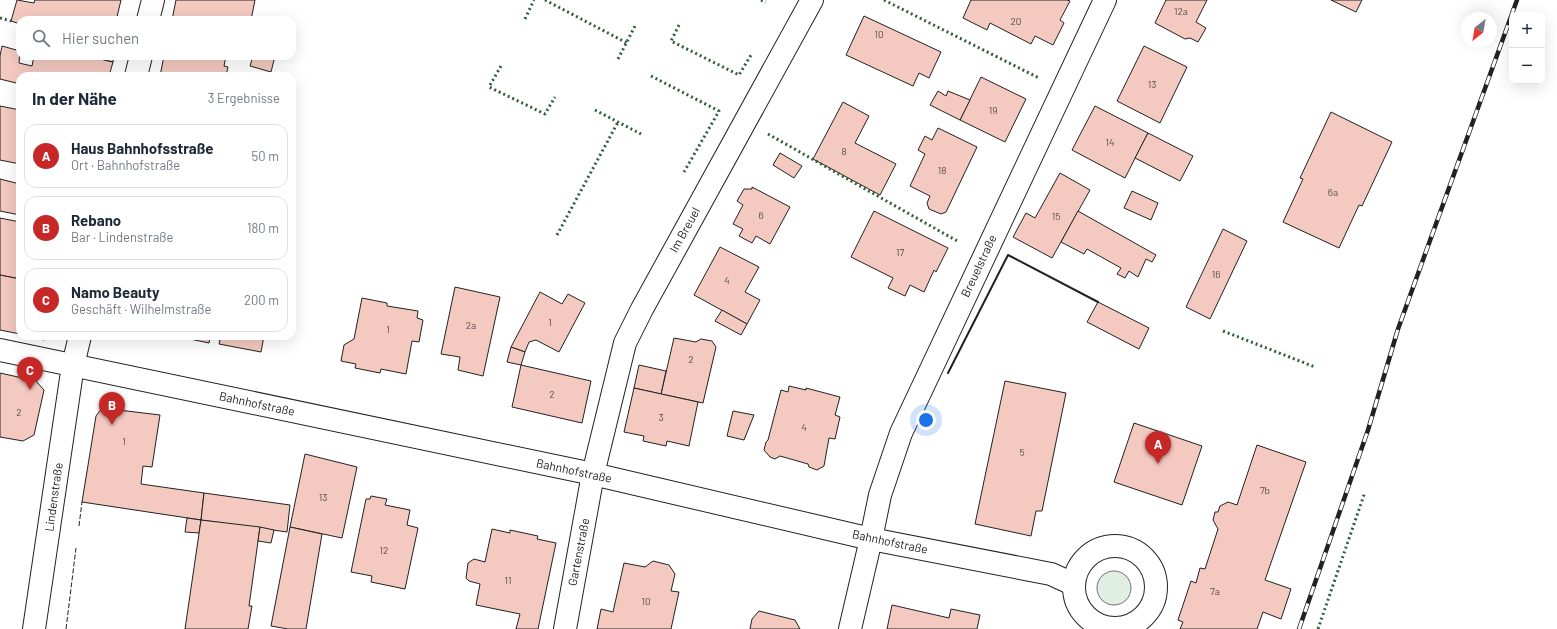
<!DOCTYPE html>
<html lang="de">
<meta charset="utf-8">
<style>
:root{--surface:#fff;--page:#f6f6f7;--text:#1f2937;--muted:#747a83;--line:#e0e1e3;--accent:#c62828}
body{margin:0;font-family:Barlow,sans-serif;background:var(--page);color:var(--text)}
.controls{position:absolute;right:12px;top:12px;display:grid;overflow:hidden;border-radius:8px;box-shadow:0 4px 16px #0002}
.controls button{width:36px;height:36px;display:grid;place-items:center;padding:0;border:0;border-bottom:1px solid var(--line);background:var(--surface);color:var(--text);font:20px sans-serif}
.compass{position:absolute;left:1461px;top:12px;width:36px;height:36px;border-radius:50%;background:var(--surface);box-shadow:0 4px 16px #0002;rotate:211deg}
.you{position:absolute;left:926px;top:420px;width:14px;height:14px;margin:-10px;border:3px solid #fff;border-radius:50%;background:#1a73e8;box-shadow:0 0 0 6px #1a73e833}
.badge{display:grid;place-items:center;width:26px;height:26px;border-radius:50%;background:var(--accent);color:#fff;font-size:13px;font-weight:700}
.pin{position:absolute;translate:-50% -33px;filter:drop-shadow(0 1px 2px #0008)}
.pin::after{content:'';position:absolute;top:21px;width:14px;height:12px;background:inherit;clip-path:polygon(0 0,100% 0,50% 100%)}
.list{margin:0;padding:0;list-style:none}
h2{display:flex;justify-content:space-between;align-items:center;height:52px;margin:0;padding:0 16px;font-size:17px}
h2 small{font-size:13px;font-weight:400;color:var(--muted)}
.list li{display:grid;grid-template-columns:26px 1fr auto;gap:12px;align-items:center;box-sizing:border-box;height:64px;margin:0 8px 8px;padding:0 8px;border:1px solid var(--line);border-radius:12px}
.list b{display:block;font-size:15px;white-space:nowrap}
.list p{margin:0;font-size:13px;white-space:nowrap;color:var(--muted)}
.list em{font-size:13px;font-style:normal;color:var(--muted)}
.icon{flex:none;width:22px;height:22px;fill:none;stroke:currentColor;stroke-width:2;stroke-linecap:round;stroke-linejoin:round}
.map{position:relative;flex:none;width:1557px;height:629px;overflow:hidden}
.search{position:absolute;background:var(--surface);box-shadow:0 4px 16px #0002;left:16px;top:16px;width:280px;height:44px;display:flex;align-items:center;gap:10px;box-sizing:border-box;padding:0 14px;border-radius:12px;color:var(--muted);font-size:15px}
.panel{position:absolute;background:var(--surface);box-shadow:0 4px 16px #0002;left:16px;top:72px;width:280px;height:268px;border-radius:12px}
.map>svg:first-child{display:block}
</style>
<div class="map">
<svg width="1557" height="629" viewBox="0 0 1557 629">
<rect width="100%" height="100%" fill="#fff"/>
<circle fill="#e0efe3" stroke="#6f6f6f" cx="1114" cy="588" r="17"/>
<g fill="#f3c9c0" stroke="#222">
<path d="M17,0L34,3L35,0H121L117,17L121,18L120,20H20V24L11,21Z"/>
<path d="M176,0H255L251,20H172Z"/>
<path d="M971,0H1067L1070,1L1060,20L1064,23L1053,45L1035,36L1031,44L990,23L987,30L963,18Z"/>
<path d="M1166,0H1207L1196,22L1206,28L1198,42L1190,38L1185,39L1155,23Z"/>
<path d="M1331,0H1362L1356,12Z"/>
<path d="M864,16L941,52L929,78L919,73L913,86L846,55Z"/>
<path d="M2,46L20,51L19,63L32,66L34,56H88L113,62L109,76H20V84L0,79V56Z"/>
<path d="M1144,46L1187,67L1160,123L1117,101Z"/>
<path d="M88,56H114L113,62Z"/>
<path d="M164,56H226L224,66L228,67L226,76H160Z"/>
<path d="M253,56H275L271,72L250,66Z"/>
<path d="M981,77L1026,99L1005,142L960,120Z"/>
<path d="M938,91L946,96L948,91L970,100L960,120L930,105Z"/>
<path d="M843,102L869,116L855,143L896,164L880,195L813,159Z"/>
<path d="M0,106L20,110V164L0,160Z"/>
<path d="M1095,106L1148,133L1125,178L1072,150Z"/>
<path d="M1331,112L1392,142L1362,206L1359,205L1339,248L1283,222L1303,179L1300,178Z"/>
<path d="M938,128L977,147L946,212L941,214L929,209L927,203L930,196L910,186L925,154L918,150L925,136L932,140Z"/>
<path d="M1148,133L1193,156L1180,181L1135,158Z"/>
<path d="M780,153L802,166L794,178L773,165Z"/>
<path d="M1060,173L1090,190L1052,258L1013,237L1026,213L1035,218Z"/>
<path d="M0,179L20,184V215L0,211Z"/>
<path d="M752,187L790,207L770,244L756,236L752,243L739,236L743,229L733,224L743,205L737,201L744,189H752Z"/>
<path d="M1132,191L1158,203L1151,220L1124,208Z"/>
<path d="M874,211L948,248L936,272L934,270L924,292L910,285L905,296L888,288L893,278L851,257Z"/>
<path d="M1078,211L1156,255L1152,262L1146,259L1138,277L1129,271L1125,278L1117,274L1121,268L1087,249L1084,254L1061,242Z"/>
<path d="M0,218L20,222V279L0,275Z"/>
<path d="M1223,229L1247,241L1210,319L1186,307Z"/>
<path d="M720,247L759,267L745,292L760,300L747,324L694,295Z"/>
<path d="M0,275L20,279V334L0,330Z"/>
<path d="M455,287L500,297L483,376L458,370L460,357L441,354Z"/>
<path d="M540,292L562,304L568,294L585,303L559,352L536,340L529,342L525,352L511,347Z"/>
<path d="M362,298L387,303V306L418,311L417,318L423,320L419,342L412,341L406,374L381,369L380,373L355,368L356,364L341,361L344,345L354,339Z"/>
<path d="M1098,302L1149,328L1139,349L1087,322Z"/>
<path d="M722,310L747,324L741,335L715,321Z"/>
<path d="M27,336H50L44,340Z"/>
<path d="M185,336H264L261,352L219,344L220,340L210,338L209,343L185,338Z"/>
<path d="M674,338L696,342L701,339L712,341L716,347L703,403L661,394Z"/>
<path d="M511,347L525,352L521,365L507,362Z"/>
<path d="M521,365L591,381L582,423L512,407Z"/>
<path d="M639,365L666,371L661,394L634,388Z"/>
<path d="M0,373L36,381L44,390L34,435L23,441L0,437Z"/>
<path d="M1005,381L1066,393L1042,511H1036L1031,536L975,524Z"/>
<path d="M789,386L806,390V388L840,397L835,415L840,417L835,439L829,438L824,466L817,470L809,467L808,464L780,456L775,459L770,457L764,450L766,442L768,440L781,390L788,392Z"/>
<path d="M634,388L698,402L689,446L667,441L666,446L643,441L644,436L624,432Z"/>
<path d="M102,408L160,415L152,467L143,466L141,484L204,493L201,520L82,502L96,416Z"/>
<path d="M733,411L754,415L744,440L727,436Z"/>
<path d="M1134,423L1202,446L1182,505L1114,482Z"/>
<path d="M1257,445L1306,462L1265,580L1291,589L1281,619L1263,612L1257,629H1180L1183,622L1178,620L1191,581L1196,583L1200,568L1205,569L1218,529L1213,520L1215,512H1218L1220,506L1228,502L1237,505Z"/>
<path d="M305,454L357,467L342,538L290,527Z"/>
<path d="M204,493L290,505L287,532L201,520Z"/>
<path d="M371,496L387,499L385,505L410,510L407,525L418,528L405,589L371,582L372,576L351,572L366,499H370Z"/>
<path d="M187,518L201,520L199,533L185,532Z"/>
<path d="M201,520L260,527L249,606H252L248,629H185Z"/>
<path d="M260,527L274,530L271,543L258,541Z"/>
<path d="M290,527L322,534L306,629H288L271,626Z"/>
<path d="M492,529L510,533V530L538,536L537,539L556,543L538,629H516L520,614L476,605L480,584L469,581L466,578L468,563L474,559L485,562Z"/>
<path d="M653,561L669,565L675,574L671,591L679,592L671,629H597L601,609L613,612L624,563L645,567Z"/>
<path d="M892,605L949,618L951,609L980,615L977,629H887Z"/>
<path d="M759,611L795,620L800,629H750L752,619Z"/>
</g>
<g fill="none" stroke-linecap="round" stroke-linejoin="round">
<defs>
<g id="minor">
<path d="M148,20L153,0"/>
<path d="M136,76L141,56"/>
<path d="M0,350L593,474L871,539L1051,574L1073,584"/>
<circle cx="1115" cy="587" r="41"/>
<path d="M34,629L73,365L80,336"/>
<path d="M565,629L593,474L625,343L642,309L812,0"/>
<path d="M850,629L871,539L880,495L901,433L1105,0"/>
</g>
</defs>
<use href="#minor" stroke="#222" stroke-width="24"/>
<use href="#minor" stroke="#fff" stroke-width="22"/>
<defs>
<path id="rail" d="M1299,629L1368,430L1398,329L1517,0"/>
</defs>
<use href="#rail" stroke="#222" stroke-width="4.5"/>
<use href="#rail" stroke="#fff" stroke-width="3" stroke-dasharray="9" stroke-linecap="butt"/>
<g stroke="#2f5e38" stroke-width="3" stroke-dasharray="2 3" stroke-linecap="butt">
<path d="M545,0L627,43"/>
<path d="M761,0L766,2"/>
<path d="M884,0L1039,78"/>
<path d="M0,18L11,21"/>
<path d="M525,19L534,0"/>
<path d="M679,25L671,41L739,75L751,55"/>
<path d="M618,59L635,26"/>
<path d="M501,66L489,87L545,114L555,97"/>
<path d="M651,76L719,111L684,172"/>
<path d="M595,110L641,134"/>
<path d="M768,134L959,242"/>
<path d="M557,235L618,122"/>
<path d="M1223,331L1315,367"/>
<path d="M1318,629L1365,492"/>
</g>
<g stroke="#222" stroke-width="1" stroke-dasharray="5 2" stroke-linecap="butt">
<path d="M79,526L82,502"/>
<path d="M66,629L76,548"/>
</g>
<path stroke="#222" stroke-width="2" d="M948,373L1008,255L1098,302"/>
</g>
<g text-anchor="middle" stroke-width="3" stroke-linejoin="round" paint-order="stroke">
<g font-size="10" fill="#564c4a">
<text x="1181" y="15">12a</text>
<text x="1016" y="25">20</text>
<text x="879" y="38">10</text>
<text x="1152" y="88">13</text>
<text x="993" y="114">19</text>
<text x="1110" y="146">14</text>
<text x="844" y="155">8</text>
<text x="942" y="174">18</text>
<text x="1333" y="196">6a</text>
<text x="761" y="219">6</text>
<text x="1056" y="220">15</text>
<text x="900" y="256">17</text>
<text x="1216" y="278">16</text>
<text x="727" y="284">4</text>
<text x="550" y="326">1</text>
<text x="471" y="329">2a</text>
<text x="388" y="333">1</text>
<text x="691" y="363">2</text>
<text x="552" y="398">2</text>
<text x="19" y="416">2</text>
<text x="661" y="421">3</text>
<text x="804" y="431">4</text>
<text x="124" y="445">1</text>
<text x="1022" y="456">5</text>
<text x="1265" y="494">7b</text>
<text x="323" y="501">13</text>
<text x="384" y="554">12</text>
<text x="508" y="584">11</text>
<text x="1215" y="595">7a</text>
<text x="646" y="605">10</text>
</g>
<g font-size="12" fill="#222" stroke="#fff">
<text transform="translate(685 230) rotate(-61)" y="4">Im Breuel</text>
<text transform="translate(979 266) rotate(-65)" y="4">Breuelstraße</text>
<text transform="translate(257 404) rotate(12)" y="4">Bahnhofstraße</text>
<text transform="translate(574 471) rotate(12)" y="4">Bahnhofstraße</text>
<text transform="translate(54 497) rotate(-82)" y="4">Lindenstraße</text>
<text transform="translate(890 542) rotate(12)" y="4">Bahnhofstraße</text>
<text transform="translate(579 552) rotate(-79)" y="4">Gartenstraße</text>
</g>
</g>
</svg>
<div class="controls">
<button>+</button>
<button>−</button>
</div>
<svg class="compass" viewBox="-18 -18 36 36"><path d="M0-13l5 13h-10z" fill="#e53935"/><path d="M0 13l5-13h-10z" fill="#747a83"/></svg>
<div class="you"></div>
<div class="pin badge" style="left:1158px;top:464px">A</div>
<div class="pin badge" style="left:112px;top:425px">B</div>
<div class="pin badge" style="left:30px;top:390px">C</div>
<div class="search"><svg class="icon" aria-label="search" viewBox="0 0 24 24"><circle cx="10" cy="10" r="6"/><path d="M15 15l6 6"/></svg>Hier suchen</div>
<section class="panel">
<h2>In der Nähe<small>3 Ergebnisse</small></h2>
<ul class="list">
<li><span class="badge">A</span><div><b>Haus Bahnhofsstraße</b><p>Ort · Bahnhofstraße</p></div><em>50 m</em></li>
<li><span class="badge">B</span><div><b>Rebano</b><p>Bar · Lindenstraße</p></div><em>180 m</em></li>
<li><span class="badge">C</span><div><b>Namo Beauty</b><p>Geschäft · Wilhelmstraße</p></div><em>200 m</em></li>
</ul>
</section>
</div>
